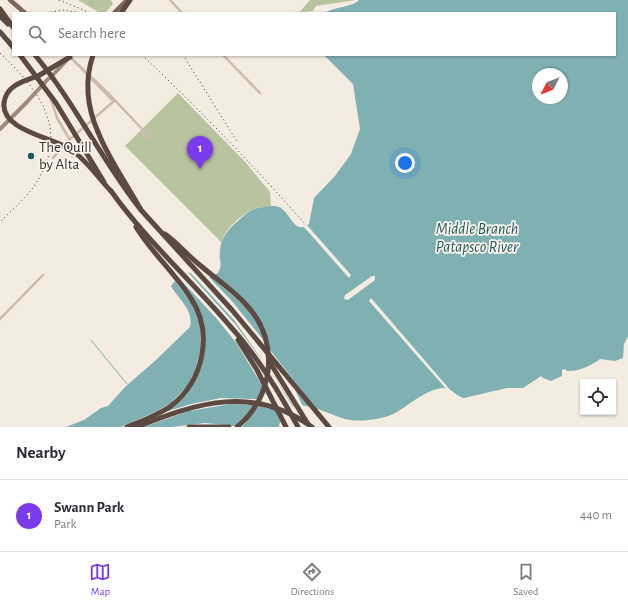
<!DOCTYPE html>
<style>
:root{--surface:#fff;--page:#f2f2f3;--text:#2b2b33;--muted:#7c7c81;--line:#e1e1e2;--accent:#7c3aed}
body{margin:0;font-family:"Alegreya Sans",sans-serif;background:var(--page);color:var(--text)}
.controls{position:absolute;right:12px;bottom:12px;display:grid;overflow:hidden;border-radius:0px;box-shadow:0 1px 3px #0004}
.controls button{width:36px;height:36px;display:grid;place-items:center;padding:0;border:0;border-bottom:1px solid var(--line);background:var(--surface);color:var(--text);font:20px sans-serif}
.compass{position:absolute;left:532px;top:68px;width:36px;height:36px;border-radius:50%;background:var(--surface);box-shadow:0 1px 3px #0004;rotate:228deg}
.you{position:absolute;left:405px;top:163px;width:14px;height:14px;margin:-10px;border:3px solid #fff;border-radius:50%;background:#1a73e8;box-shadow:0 0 0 6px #1a73e833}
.badge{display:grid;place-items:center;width:26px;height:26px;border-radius:50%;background:var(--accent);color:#fff;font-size:13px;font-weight:700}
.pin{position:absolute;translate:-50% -33px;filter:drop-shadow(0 1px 2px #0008)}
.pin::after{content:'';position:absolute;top:21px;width:14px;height:12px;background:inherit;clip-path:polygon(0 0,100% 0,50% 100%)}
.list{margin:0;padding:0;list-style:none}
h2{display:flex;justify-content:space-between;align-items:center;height:52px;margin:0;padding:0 16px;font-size:17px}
h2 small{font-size:13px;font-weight:400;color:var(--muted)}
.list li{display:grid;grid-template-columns:26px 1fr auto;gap:12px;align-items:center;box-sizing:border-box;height:72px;padding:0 16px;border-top:1px solid var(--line)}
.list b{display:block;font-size:15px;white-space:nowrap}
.list p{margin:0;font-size:13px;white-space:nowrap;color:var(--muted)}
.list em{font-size:13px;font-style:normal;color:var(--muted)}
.icon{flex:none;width:22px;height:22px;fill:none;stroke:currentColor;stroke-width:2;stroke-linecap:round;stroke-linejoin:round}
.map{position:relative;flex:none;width:628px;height:427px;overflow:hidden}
.search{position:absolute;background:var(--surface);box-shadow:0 1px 3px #0004;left:12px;right:12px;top:12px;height:44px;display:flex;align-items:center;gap:10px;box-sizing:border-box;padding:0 14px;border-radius:0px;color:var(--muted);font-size:15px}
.sheet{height:124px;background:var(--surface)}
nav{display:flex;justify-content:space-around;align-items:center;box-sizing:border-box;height:56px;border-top:1px solid var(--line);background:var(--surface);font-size:11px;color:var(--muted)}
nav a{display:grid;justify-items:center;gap:2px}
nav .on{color:var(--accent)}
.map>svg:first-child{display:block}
</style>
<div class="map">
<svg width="628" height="427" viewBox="0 0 628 427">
<rect width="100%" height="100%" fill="#f4ebe1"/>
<g fill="#b8c4a0">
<path d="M78,0H111L113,4L105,13H100Z"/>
<path d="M310,0H356L316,6L313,11L299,13Z"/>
<path d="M178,93L246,163L270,192L271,206C264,208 257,207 252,210C239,217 224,229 222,243L125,146Z"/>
</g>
<path fill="#7fb0b2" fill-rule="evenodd" d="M359,0H628V336L624,344L623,358L615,361L600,359C592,365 578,372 567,371L565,369L562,370V376L551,381L543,378L541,376L523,388H507L464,398C456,397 452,387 443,388C424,390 410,405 395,413C384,419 363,422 350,420C328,417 287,385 279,427H66L84,420L101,408L108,406L125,387L156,360L190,327C194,310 179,300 171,286L179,276L187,272L208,278L218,273C221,267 221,265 220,259C218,242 227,229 239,220C245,215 250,210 258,208C265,207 275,204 281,208C291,215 295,235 309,224L314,198L335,176L351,154L360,129L353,84L324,55H615V13H324C334,7 353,7 359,0ZM538,74H562V98H538Z"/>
<g fill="#f4ebe1">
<path d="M306,224L351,275L349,278L304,227Z"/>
<path d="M186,270L235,324L267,367L234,320L188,270L208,276L231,300L265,342L260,327L247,308L209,275L212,274L248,304L264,326L270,350L318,411L312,409L295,390L304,408L295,409L271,371L294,409L285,416L281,413L284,420L282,425L275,410L259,406L242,427H172L205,423L236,426L255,405L231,404L189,411L144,427H121L157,411L171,403L187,386L195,371L201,348L200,324L191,302L174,280L177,276L192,297L200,312L205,332V350L201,366L191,387L179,401L162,413L191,404L221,398L258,399L261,393L263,387L237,344L217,319L177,276Z"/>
<path d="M372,276H375V280L348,300L344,299L345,295Z"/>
<path d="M371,298L458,399L447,390L369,301Z"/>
</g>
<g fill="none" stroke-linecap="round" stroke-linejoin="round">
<path stroke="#7fb0b2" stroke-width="1" d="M91,340L127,384"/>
<g stroke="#cdbbac" stroke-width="2.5">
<path d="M170,0L182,13"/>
<path d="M223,55L260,93"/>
<path d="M70,57L109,94L143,130L144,137H149L150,131L146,129L143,130"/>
<path d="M71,58L112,100"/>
<path d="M51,99L57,118L70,140"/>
<path d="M53,158L68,141L114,101"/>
<path d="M0,319L43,275"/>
</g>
<g stroke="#a18a7d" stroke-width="4">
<path d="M50,78L67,60"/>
<path d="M0,129L26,103"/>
</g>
<g stroke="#7d675c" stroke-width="4.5">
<path d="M10,0L25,13"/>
<path d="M114,13L127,0"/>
</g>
<g stroke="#5c4a42" stroke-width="5">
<path d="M121,13L130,0"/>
<path d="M0,32L13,47"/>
<path d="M38,76L70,57"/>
<path d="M98,132C109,160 127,184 141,210L232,310L329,427"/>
<path d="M111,191C146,240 191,280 230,326C257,356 279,391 298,427"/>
<path d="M165,234C178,243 188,256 201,266C217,280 236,292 249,308C280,343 273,398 237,427"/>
<path d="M238,340L257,370L286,427"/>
<path d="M269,361L308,424"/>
<path d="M127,427C142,421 158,415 171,406C204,380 214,332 190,297C174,272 151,252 136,227"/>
<path d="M137,427C198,402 254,385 312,427"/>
<path d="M189,427H229"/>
</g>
<g stroke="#3b302b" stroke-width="1" stroke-dasharray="1 3" stroke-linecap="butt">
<path d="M59,0L91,13"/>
<path d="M47,13L63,10L83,13"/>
<path d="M0,19L13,21"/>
<path d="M0,53C42,93 72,133 32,189C23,201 11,211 0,222"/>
<path d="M142,55C200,110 253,165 306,225"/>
<path d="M183,55L238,143"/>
</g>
<path stroke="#a18a7d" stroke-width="4" d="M26,103L48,79"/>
<g stroke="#5c4a42" stroke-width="5">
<path d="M0,9L13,27"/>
<path d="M0,16L8,24"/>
<path d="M20,55L56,103L104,182"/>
<path d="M35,55C75,103 102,161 141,210"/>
<path d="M93,55C84,82 87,107 98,132"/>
<path d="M38,76C24,81 6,85 4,103C1,130 51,137 70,149C86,159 97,177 111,191"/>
</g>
</g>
<circle fill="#1f5a5e" stroke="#fbf5ee" stroke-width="1.5" cx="31" cy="156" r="4"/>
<g text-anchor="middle" stroke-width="3.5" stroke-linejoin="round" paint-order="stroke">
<g font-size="15" fill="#3b302b" stroke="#fbf5ee" text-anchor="start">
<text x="39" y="152">The Quill<tspan x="39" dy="17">by Alta</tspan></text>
</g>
<g font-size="16" font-style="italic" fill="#1f5a5e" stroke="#fbf5ee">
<text x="477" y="234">Middle Branch<tspan x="477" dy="18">Patapsco River</tspan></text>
</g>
</g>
</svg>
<div class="controls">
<button><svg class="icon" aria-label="locate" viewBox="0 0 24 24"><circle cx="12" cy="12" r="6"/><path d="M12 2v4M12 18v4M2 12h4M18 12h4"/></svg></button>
</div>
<svg class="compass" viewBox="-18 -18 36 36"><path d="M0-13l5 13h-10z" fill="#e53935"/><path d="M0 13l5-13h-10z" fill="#7c7c81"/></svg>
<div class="you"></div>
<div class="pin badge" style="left:200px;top:169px">1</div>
<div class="search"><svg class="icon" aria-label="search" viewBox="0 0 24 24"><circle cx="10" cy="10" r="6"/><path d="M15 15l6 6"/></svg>Search here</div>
</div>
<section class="sheet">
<h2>Nearby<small></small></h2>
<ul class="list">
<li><span class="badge">1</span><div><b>Swann Park</b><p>Park</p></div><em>440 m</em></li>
</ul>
</section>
<nav>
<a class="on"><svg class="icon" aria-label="map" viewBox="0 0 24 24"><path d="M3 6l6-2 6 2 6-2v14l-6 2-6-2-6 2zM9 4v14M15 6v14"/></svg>Map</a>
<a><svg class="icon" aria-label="directions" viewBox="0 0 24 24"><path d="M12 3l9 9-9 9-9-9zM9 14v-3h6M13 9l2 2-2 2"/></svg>Directions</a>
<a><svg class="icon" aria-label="saved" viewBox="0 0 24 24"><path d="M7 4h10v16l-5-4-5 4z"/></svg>Saved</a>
</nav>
